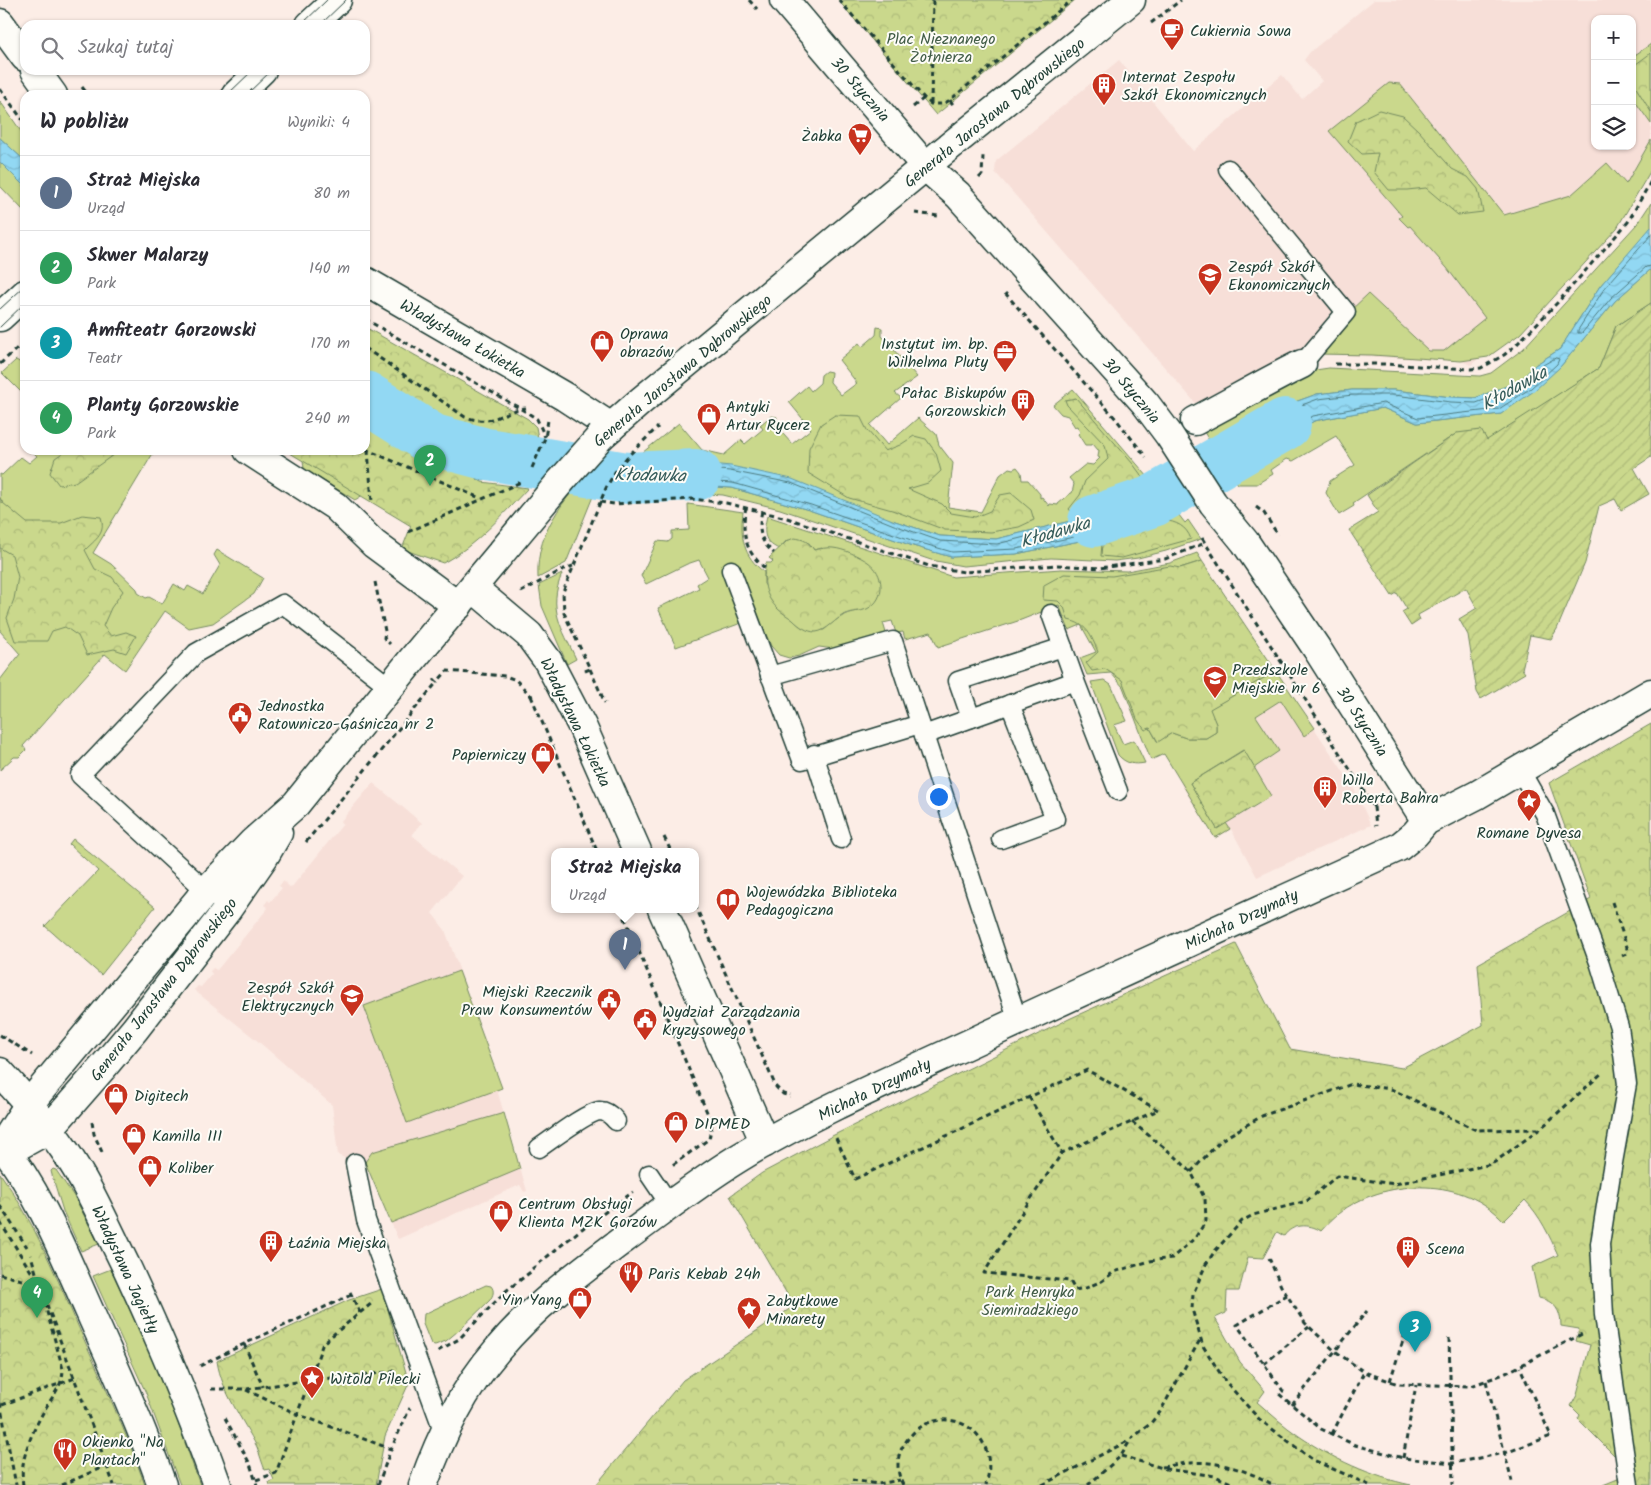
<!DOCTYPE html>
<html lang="pl">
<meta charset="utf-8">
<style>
:root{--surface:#fff;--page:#f7f7f7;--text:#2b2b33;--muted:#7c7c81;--line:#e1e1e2;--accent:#7c3aed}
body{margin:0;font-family:Kalam,sans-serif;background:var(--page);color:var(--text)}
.controls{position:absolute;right:15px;top:15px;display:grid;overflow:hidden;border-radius:10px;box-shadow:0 1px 4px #0004}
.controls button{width:45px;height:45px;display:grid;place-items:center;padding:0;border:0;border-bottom:1px solid var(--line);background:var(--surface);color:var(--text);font:25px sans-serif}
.you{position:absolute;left:938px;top:796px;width:18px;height:18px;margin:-12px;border:4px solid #fff;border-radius:50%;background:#1a73e8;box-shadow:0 0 0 8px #1a73e833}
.badge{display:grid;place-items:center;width:32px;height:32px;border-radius:50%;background:var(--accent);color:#fff;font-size:16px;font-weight:700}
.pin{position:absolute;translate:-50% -41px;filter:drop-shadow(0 1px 2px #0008)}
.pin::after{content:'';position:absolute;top:26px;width:18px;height:15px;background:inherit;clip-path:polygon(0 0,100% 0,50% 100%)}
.popup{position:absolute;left:551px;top:848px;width:148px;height:65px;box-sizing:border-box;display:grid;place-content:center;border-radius:10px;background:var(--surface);filter:drop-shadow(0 1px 4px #0005);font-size:16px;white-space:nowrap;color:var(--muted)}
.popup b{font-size:19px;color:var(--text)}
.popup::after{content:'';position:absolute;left:50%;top:100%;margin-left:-10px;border:10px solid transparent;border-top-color:var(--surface)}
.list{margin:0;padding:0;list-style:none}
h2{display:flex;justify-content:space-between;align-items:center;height:65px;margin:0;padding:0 20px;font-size:21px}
h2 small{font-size:16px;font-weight:400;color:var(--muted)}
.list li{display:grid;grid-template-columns:32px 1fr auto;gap:15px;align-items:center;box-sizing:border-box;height:75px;padding:0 20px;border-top:1px solid var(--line)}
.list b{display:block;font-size:19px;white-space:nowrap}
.list p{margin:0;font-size:16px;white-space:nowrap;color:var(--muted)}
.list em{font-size:16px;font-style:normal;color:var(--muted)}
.icon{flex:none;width:28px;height:28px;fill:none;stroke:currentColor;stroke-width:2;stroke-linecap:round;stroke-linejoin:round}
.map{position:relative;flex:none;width:1651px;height:1485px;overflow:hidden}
.search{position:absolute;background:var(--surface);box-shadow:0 1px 4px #0004;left:20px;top:20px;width:350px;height:55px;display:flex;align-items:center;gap:12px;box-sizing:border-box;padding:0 18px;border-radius:15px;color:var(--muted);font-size:19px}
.panel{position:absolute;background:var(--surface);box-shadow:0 1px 4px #0004;left:20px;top:90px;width:350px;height:365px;border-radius:15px}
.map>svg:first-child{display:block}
</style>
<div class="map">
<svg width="1651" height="1485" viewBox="0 0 1651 1485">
<defs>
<pattern id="forest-crowns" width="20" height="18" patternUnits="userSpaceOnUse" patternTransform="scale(1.25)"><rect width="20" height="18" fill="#cad88c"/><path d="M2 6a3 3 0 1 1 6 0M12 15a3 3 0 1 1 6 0" fill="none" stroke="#adba79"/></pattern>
<pattern id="garden-furrows" width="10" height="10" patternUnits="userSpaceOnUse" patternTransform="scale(1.25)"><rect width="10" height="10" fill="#cad88c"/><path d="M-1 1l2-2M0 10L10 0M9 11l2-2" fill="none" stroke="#adba79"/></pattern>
<pattern id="water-waves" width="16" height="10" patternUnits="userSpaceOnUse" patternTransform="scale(1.25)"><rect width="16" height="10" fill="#92d8f3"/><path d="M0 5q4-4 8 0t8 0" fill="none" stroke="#7dbad1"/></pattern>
</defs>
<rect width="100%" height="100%" fill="#fcede6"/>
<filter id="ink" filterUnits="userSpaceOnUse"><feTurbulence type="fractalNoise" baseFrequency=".02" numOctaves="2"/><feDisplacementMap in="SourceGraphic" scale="10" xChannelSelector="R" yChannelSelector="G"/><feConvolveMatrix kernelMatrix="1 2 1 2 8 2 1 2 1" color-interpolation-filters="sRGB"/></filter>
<g filter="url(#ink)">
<g fill="#f7dfd8" fill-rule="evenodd">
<path d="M1374,0H1651V170L1617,228L1520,334L1502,339L1471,365L1461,361L1318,354L1199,407L995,172L996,161L1119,60L1193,151L1282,75L1302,99L1322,81L1304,60L1310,52ZM1595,19H1632V146H1595Z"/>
<path d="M1202,561L1353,786L1371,825L1257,877L1231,829L1215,838L1181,784Z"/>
<path d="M373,783L422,823L412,835L462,876L432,913L445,930L502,1088L497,1090L527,1191L524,1192L520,1185L398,1239L365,1162L355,1163L338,1155L332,1105L259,1042L194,990L198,986L201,987L212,974L210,971L213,968L217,970L268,908L264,905L268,900L270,902L282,888L279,886L283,881L291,888L343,824L340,822Z"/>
</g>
<g fill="#cad88c" stroke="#748a60">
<path d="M1651,44V124L1632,97V57Z"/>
<path d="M1389,83L1400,84L1504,215L1571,195L1607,163L1626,184L1651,140V170L1617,228L1520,334L1488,357L1461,361L1372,355L1318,354L1312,347L1368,294L1429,351H1444L1485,318L1447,268L1410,226L1408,227L1399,218L1402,216L1329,131Z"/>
<path d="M0,101L25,137V161L0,138Z"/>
<path d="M0,162L25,187V212L0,186Z"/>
<path d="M1651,203V227L1649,231L1600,286L1560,349L1535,365L1520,381L1475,398L1451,397L1394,390H1352L1317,394L1273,410L1215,450L1204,432L1208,422L1302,372L1329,368L1459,375L1480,376L1491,373L1523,349L1637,224Z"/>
<path d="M1651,269V303L1616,326L1599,368L1487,441L1457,433L1353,503L1354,506L1339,515L1326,493L1330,481L1355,465L1336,436L1293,461L1287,459L1271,470L1273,474L1257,484H1238L1230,472L1314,421L1383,408L1417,423L1501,414L1560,367L1615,301Z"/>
<path d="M877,327L882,328V336L917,377L895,393L901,398L870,425L887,445L918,418L936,434L939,445L953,463L948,507L981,512L1000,475L1009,468L1013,469L1017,467L1021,472L1022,480H1028L1040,494V498L1042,497L1049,506L1050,504L1058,505V504L1071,493H1072L1074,484L1069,478L1086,464L1093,465L1100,458L1098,457L1099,450H1098L1093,444L1091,445H1085L1078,434L1080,432L1077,426L1075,427L1068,416L1061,414L1053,405L1073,389L1160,491L1096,515L996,539L940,536L895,521L637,457L679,423L702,450L724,455L741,440L745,444L763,429L760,425L771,416L777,417L775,425L792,444L811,429L789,402L807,386L811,391L820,383L821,375L826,371L831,372L830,382L841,395L857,383L839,360L859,343L862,347L876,335Z"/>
<path d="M16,360L25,365V396L2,373Z"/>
<path d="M31,450H155L93,553L111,564L137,589L138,593L146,598L149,597L162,604L174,584L185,591L188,586L203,594L220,565L214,555L217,550L263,578L254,594L213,623L189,628L165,611L125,670L105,654L23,746L26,750L19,757H14L0,770V680L20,654L0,631V474L2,475L21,457L29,463L37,456Z"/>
<path d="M603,457L606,466L605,472L598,484L566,563L538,578C535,527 571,492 603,457Z"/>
<path d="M303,460L369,491L355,500L304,469Z"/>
<path d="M679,485L732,488L809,510L913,546L951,557L1016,554L1104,536L1175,510L1185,523L1188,520L1201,539L1166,551L1138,558L1115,561L1051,558L963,566L931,560L780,509L723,495L676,492L610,498L617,488Z"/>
<path d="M688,504L743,512C740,537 743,556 764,572V584L791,618L801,627L824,630C835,620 844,613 859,611L822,548L814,550L809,543L787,540L779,549C763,542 763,532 767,516L953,577L1061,569L1127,571L1170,563L1197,553L1202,561L1081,599L1157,741L1172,733L1186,738H1206L1216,732V724L1209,709L1276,671L1315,728L1304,736L1281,700L1256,716L1279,751L1254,768L1243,750L1190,783L1217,828L1226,823L1230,829L1215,838L1164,754L1151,760L1123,687L1111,673L1087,675L1080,658L1096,652L1081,625L1069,630L1059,605L1021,620L938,647L931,632L905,639L903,632L896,633L892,621L883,623L887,636L835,649L819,647L799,656L789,658L779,655L771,646L737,566L744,622L676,647L658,608L699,588L697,584L708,577L699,560L687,564L646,584L641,576L657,541L668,542L672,539V531L689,530Z"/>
<path d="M562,574C547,609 562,628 576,659L567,664L542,606L539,585Z"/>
<path d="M1104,680L1111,685L1127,721L1114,725L1123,744L1134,740L1145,763C1134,765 1126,764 1118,755L1091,682Z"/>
<path d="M73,839L155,907L101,975L45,926L98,871L69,844Z"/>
<path d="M459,971L502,1088L407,1123L364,1006Z"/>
<path d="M504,1113L520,1169L391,1223L365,1162L372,1152Z"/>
<path d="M53,1169L56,1170L75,1198L99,1244L81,1251L63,1211L52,1175L51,1171Z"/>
<path d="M111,1269L166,1389L200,1485H180L146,1393L93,1276Z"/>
<path d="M486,1285L491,1286C495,1291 493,1295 490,1300L458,1331L446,1341L435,1345L431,1344L423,1324L424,1314Z"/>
</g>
<g fill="url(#forest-crowns)" stroke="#748a60">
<path d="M838,0H1075L936,115Z"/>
<path d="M1651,53V112L1632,81V67Z"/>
<path d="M1379,110L1403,116L1419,131L1452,169L1468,177L1478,189L1483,212L1458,215L1426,188L1407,190H1389L1374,172L1378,153L1362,154L1348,141L1356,121Z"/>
<path d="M365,327L528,419L536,427L538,438L529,452L522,447L490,442L422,420L396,407L365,387Z"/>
<path d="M1076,398L1133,464L1150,487L1118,503L1074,515L1069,509L1080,495L1085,481L1108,459L1105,445L1067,405L1065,400Z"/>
<path d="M365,412L414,444L458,467L482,482L528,488C502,515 477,545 443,563L402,549L411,526L285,450H365Z"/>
<path d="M835,415L860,416L867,430L885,451L900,445L914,436L926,439L936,453L941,471L928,483L908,489L942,504L951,513L975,517L990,511L1000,495L1011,493L1031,510L1034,520L1019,527L991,532L945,530L892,510L849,498L808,473L809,448L821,424Z"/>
<path d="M67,450H120L75,482L59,485L50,473L55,458Z"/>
<path d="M0,498L3,503L27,523H61L82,515L101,517C106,534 96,539 85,550L95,569L112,577L123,591L111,608L103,626L111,636L126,632L136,636L126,653L114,649L87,655L78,636L65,627L52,631L47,641H15L7,618L14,599L18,577L12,555L0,548Z"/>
<path d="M1163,520C1177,522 1186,526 1191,539L1122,558L1101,556L1102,543L1123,534Z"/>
<path d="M794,538C804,539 809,542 814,550C820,549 827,547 833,548C844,549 859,556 868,562C884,573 887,599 867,609C860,612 851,611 845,614C835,619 827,631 816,632C807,632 799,626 793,620C788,616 782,613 778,609C765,597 762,580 766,563H771L773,561L769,558L787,541Z"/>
<path d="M1202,561L1276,671L1210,709L1216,724V732L1206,738H1186L1172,733L1158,742L1150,728L1145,730L1137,719L1122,680L1105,669L1092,671L1086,663L1098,652C1091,635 1087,624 1068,620L1064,607L1058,601L1043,600L1044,585L1064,574L1112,576L1170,566L1180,568Z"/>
<path d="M1651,724V1485H1603L1625,1476L1618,1459L1578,1419L1580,1415L1571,1406L1577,1395L1590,1345L1576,1341L1579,1329L1561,1326C1561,1310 1554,1301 1539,1298L1532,1267L1558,1255C1549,1235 1541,1217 1525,1200L1504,1221C1464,1177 1390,1178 1343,1210C1335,1216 1327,1224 1321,1231C1309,1223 1292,1224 1284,1236L1277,1232L1263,1258L1248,1257L1239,1291H1227L1226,1313L1215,1318L1240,1362L1265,1391L1257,1402C1270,1413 1284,1426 1299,1436C1331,1458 1372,1477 1411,1485H596L683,1380L794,1306L730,1196L762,1173L832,1136L1071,1018L1236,944L1290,1049L1402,1068L1483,1025L1478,964L1591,899L1549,783Z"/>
<path d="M1244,750L1271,796L1217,829L1190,783Z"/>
<path d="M0,1173C32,1218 53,1269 75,1319C99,1374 125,1428 145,1485H0Z"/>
<path d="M382,1289L409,1383L385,1436L376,1485H270L269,1482L274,1480L269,1469L265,1470C262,1463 260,1455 257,1447C243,1419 222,1393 217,1361L349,1300Z"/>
</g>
<path fill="url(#garden-furrows)" stroke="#748a60" d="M1651,303V457L1634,468L1649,494L1621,510L1615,499L1599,506L1585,563L1557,629L1551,639L1530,635L1522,669L1525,673L1481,699L1477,692L1468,635L1459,619L1477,608L1466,588L1418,615L1420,620L1411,626L1402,612L1407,609L1397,593L1392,596L1349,530L1378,512L1367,495L1457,433L1481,430L1487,440L1599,368L1616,326Z"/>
<g fill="url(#water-waves)" stroke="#649aa7">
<path d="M0,138L25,161V187L0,162Z"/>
<path d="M1651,227V269L1615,301L1560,367L1534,391L1501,414L1417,423L1383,408L1314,421L1230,472L1215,450L1273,410L1317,394L1352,390H1394L1451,397L1475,398L1520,381L1535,365L1560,349L1600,286Z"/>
<path d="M365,387L396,407L422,420L490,442L522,447L529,452L482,481L414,444L365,412Z"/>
<path d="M637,457L731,466L792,479L895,521L940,536L996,539L1095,515L1158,491L1172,513L1104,536L1016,554L951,557L913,546L809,510L732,488L679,485L617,488Z"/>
</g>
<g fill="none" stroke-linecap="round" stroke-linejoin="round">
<g stroke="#4d7b80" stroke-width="1">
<path d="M1651,235L1604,289L1578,330V333H1582L1611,298L1646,267L1651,266"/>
<path d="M1556,358L1559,359L1557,364L1531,388L1499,409L1418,418L1383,403L1313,416L1232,464L1230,463L1223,453L1224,450L1275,415L1318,399L1353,395H1394L1451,402L1476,403L1523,386L1538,368Z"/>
<path d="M365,393C383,404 400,416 419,424C448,437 482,445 513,451L515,454L481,475L417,439L369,409L365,408"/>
<path d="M1291,416L1293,418L1292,421L1243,450L1240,449V446C1256,435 1272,422 1291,416Z"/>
<path d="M436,437L496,454L497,457L481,467L434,441L433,438Z"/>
<path d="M641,463L730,471L791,483L894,525L940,541L997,544L1097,519L1155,498L1157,499L1163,509L1161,511L1103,531L1016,549L952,552L914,541L811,505L733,483L679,480L630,482L629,478Z"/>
</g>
<g stroke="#92d8f3" stroke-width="52">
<path d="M365,397L433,440L482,453L627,478L696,475"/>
<path d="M1094,521L1153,501L1285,424"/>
</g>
<defs>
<g id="lane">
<path d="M1228,169L1346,312L1302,364"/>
<path d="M731,570L802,760L920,724"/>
<path d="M1051,614L1075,681"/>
<path d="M770,676L893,641L1018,1021"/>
<path d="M971,718L958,681L1063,647"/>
<path d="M924,735L1075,681L1118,791"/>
<path d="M814,754L841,839"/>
<path d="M1520,770L1545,814L1600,965L1619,1027L1623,1054L1627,1084L1611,1174L1600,1244L1604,1315L1629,1485"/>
<path d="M1001,839L1055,819L1010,704"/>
<path d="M213,897L80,775L196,653L283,604L390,687"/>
<path d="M539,1148C551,1140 587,1112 600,1111C607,1111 612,1116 616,1121"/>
<path d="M355,1163L366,1220L444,1433"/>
<path d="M649,1174L670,1205"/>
</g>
<g id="street">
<path d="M784,0L926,167"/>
<path d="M0,23L25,57"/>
<path d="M310,25L337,0"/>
<path d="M35,70L53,95"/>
<path d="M236,95L262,70"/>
<path d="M365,281L565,397L611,427"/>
<path d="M0,317L25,294"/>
<path d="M1195,421C1230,403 1265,382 1302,364"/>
<path d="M248,450L335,506L374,544L458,606"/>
<path d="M473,588L529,635L548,661L582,726L637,851"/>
<path d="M662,909L765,1143"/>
</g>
<g id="secondary">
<path d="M926,167L958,195L1145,403L1169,435L1213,503L1245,542L1317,649L1426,821"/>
<path d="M601,436L642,400L939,155L1131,0"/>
<path d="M0,1072C22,1096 44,1121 63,1148C89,1185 107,1228 127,1268C160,1339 191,1411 217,1485"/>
<path d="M0,1143C40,1193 63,1252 89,1310C115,1368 141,1425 162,1485"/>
<path d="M2,1146L29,1104L206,891L253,842L296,804L411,661L561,481"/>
<path d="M7,1152L49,1129L104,1066L135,1029L227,910L264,857L278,833"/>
<path d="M423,1485C441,1436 463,1389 498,1349C534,1306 580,1272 624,1239C661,1212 698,1183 737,1159C817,1110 905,1074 990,1034C1126,971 1262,909 1399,847L1415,834L1426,821L1477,795L1651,693"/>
</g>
</defs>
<use href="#lane" stroke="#1f3d34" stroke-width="21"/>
<use href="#street" stroke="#1f3d34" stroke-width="31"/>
<use href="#secondary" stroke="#1f3d34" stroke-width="31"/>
<g stroke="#1f3d34" stroke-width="3" stroke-dasharray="5 4" stroke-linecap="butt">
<path d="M749,0L757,9"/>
<path d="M839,0L924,98L931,104H943L950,100L1072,0"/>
<path d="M1151,23L1181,0"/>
<path d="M82,87L88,95"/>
<path d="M0,89L25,123"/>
<path d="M950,100L954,106"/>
<path d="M931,104L933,0"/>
<path d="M913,107L924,98"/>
<path d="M979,178L982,175L983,156"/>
<path d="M915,213L938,216"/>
<path d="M1005,293L1116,419L1146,457"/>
<path d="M365,319L528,413L537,419L545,437"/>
<path d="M365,348L465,417C496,427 499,411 526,408"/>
<path d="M0,364L25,341"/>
<path d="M1335,364H1383L1471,369L1481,368L1504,355L1518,343L1558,302L1628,222L1651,181"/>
<path d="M365,449L480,498"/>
<path d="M368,450L372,502"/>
<path d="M532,468L545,438L548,420"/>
<path d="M600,502L614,504L692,499L726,503L787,518L929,566L964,572L1057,565L1100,568L1165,559L1205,543"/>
<path d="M746,507C741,532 745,552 765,568"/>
<path d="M1256,507L1264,513L1278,535"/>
<path d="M762,511C758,529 759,541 774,553"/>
<path d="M408,532L521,482"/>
<path d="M1202,538L1374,807L1382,802"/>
<path d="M375,582L385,631L384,638L390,644"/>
<path d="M521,592L564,569L573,566"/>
<path d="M590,669L605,703"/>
<path d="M585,671L590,669L564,613L563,592L606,488L615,472L628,456L658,427"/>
<path d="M434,679L437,682L447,671L505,676L516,680L531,696L534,695"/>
<path d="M531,696L597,851"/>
<path d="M1374,807L1376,826"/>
<path d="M664,837L671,851"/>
<path d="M306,842L437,682"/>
<path d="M1612,902L1627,947L1626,954L1622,956"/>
<path d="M695,905L776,1087L783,1094L790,1096"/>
<path d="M621,909L712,1124L709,1139L671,1166"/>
<path d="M0,1035L32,1055"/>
<path d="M1029,1097L1062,1153"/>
<path d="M92,1122L94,1134L102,1152"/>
<path d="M1132,1122L1176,1157L1191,1172L1205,1199L1206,1221L1195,1238L1172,1258L1150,1261L1114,1272L1102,1281L1086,1288L1075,1290L1070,1281L984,1273L1028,1203L1062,1153L1158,1110"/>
<path d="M836,1138L855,1179L1087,1070L1158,1110"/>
<path d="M1191,1172L1221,1140L1262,1116L1352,1084L1391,1089L1476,1130L1540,1129"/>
<path d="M0,1206L27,1247"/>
<path d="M0,1222L37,1281"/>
<path d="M1269,1258L1281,1286L1305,1323L1335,1351L1364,1372L1398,1384L1471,1386L1504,1374L1582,1334"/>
<path d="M532,1269L579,1231L633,1192"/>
<path d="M0,1274L40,1285"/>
<path d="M350,1292L360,1313"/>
<path d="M1287,1295L1237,1325L1283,1391L1279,1394L1321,1429L1355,1445L1403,1458L1453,1463L1505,1453L1551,1436L1520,1367"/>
<path d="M47,1305L114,1485"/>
<path d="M1449,1338L1453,1485"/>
<path d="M244,1344L263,1387"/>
<path d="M438,1351L459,1339L506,1291L533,1270"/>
<path d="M1264,1364L1309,1327"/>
<path d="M200,1366L244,1344L351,1295"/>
<path d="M1390,1381L1408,1325"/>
<path d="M1486,1381L1513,1485"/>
<path d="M211,1389H246L311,1380L392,1372L396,1370"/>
<path d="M246,1390L297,1414L391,1449"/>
<path d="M0,1403L16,1485"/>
<path d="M2,1405L75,1378"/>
<path d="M1292,1405L1367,1311"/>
<path d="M225,1418L250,1464L257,1485"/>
<path d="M1332,1434L1364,1372"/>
<path d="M1121,1456L1166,1469L1215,1476L1236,1485"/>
<path d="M1403,1458L1416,1385"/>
<path d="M1162,1467C1171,1466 1180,1463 1189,1463C1218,1460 1249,1471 1274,1485"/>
<path d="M256,1480L276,1473L323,1343L372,1303"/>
<path d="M852,1480L878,1484L900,1480"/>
<path d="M23,1485C19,1460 32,1432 44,1411C52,1396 63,1386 63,1369L31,1255"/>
<path d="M62,1485L108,1465"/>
<path d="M378,1485L391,1449L410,1408"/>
<path d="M903,1485C897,1474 896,1459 902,1448C931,1394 1004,1424 986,1485"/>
<path d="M1042,1485L1130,1440"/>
<path d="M1088,1485L1121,1456L1131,1439L1150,1424L1160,1412L1201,1338"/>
<path d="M1369,1485L1313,1460L1259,1419L1225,1381L1203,1346L1192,1309L1193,1294L1206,1264L1215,1251L1242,1221L1253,1215L1307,1201L1337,1176L1395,1184L1492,1164L1540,1129L1602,1073"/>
</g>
<use href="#lane" stroke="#fdfcf7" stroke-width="18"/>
<use href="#street" stroke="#fdfcf7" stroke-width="28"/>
<use href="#secondary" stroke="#fdfcf7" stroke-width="28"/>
<g stroke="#1f3d34" stroke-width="1">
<path d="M301,25L327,0"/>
<path d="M320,25L346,0"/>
<path d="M227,95L253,70"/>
<path d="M246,95L272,70"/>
<path d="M0,309L25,286"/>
<path d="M0,327L25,303"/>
</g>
<defs>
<path id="secondary-bridge" d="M561,481L601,436"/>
</defs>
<use href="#secondary-bridge" stroke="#1f3d34" stroke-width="31" stroke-linecap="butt"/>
<use href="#secondary-bridge" stroke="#fdfcf7" stroke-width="28"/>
</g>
</g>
<defs>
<symbol id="cafe-pin" viewBox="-11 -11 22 30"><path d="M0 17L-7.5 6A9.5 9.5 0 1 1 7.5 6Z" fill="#c8321e" stroke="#fdfcf7"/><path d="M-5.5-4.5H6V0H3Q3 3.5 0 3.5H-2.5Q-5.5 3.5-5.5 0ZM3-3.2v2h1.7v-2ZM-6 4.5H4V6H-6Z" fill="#fff"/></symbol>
<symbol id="building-pin" viewBox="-11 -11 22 30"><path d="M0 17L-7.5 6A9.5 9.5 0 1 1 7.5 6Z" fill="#c8321e" stroke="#fdfcf7"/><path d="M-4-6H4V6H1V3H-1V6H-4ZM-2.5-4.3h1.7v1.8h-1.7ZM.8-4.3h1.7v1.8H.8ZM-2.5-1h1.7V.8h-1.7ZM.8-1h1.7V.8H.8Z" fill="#fff"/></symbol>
<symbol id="supermarket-pin" viewBox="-11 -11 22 30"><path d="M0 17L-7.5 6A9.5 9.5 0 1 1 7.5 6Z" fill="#c8321e" stroke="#fdfcf7"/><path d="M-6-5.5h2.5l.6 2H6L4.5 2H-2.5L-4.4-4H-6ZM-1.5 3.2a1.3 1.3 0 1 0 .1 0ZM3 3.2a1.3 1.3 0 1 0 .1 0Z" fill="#fff"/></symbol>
<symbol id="school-pin" viewBox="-11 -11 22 30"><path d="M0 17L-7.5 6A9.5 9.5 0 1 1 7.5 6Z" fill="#c8321e" stroke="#fdfcf7"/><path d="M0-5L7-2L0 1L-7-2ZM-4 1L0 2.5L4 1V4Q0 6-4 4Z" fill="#fff"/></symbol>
<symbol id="shop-pin" viewBox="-11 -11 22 30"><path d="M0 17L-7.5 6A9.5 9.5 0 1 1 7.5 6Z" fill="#c8321e" stroke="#fdfcf7"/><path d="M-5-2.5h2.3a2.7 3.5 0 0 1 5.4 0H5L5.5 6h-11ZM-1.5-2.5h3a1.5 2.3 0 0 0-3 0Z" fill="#fff"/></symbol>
<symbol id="office-pin" viewBox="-11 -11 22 30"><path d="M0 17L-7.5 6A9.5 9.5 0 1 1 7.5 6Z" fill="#c8321e" stroke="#fdfcf7"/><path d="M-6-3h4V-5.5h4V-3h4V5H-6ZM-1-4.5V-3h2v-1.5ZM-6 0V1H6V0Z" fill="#fff"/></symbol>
<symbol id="civic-pin" viewBox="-11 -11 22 30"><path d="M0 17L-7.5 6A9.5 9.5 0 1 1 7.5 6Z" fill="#c8321e" stroke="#fdfcf7"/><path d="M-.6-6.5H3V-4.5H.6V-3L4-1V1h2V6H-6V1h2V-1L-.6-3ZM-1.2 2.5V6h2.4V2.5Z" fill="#fff"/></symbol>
<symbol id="sight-pin" viewBox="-11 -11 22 30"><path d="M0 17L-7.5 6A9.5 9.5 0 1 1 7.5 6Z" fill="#c8321e" stroke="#fdfcf7"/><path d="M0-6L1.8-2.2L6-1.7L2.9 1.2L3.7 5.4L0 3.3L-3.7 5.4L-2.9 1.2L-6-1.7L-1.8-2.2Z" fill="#fff"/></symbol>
<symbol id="library-pin" viewBox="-11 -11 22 30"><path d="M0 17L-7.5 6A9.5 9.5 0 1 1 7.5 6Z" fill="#c8321e" stroke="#fdfcf7"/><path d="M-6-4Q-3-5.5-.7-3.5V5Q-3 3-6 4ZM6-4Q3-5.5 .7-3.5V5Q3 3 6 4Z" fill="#fff"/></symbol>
<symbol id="restaurant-pin" viewBox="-11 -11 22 30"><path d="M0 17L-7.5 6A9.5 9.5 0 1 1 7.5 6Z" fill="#c8321e" stroke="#fdfcf7"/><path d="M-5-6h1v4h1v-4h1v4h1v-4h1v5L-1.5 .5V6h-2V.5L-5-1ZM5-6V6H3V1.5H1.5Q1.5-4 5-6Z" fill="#fff"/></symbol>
</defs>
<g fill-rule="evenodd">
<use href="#cafe-pin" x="1158" y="16" width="28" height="38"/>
<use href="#building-pin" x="1090" y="71" width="28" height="38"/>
<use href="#supermarket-pin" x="846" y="121" width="28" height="38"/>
<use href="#school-pin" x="1196" y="261" width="28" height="38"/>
<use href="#shop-pin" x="588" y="328" width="28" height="38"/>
<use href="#office-pin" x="991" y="338" width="28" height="38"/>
<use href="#building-pin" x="1009" y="387" width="28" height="38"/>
<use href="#shop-pin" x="695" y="401" width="28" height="38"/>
<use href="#school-pin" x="1201" y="664" width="28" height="38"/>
<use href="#civic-pin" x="226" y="700" width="28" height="38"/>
<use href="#shop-pin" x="529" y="740" width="28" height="38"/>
<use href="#building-pin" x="1311" y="774" width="28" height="38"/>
<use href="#sight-pin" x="1515" y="787" width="28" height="38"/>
<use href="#library-pin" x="714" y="886" width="28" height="38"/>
<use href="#school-pin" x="338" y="982" width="28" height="38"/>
<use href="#civic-pin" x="595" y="986" width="28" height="38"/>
<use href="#civic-pin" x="631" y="1006" width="28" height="38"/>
<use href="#shop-pin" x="102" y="1081" width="28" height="38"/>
<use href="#shop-pin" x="662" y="1109" width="28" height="38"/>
<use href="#shop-pin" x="120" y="1121" width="28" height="38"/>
<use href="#shop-pin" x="136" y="1153" width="28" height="38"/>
<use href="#shop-pin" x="487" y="1198" width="28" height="38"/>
<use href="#building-pin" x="257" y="1228" width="28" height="38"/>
<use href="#building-pin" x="1394" y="1234" width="28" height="38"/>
<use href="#restaurant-pin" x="617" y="1259" width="28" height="38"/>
<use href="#shop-pin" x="566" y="1285" width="28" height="38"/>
<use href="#sight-pin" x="735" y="1295" width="28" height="38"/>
<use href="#sight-pin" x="298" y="1364" width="28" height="38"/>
<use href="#restaurant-pin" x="51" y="1436" width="28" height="38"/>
</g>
<g text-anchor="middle" stroke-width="4" stroke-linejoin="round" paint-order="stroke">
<g font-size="16" fill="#1f3d34" stroke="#fdfcf7" text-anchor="start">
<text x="1190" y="36">Cukiernia Sowa</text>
<text x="1122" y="82">Internat Zespołu<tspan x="1122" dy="18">Szkół Ekonomicznych</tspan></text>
<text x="842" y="141" text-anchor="end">Żabka</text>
<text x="1228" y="272">Zespół Szkół<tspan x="1228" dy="18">Ekonomicznych</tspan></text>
<text x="620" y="339">Oprawa<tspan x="620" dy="18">obrazów</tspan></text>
<text x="988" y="349" text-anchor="end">Instytut im. bp.<tspan x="988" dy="18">Wilhelma Pluty</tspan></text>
<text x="1006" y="398" text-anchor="end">Pałac Biskupów<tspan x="1006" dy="18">Gorzowskich</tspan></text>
<text x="726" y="412">Antyki<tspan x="726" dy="18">Artur Rycerz</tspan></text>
<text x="1232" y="675">Przedszkole<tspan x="1232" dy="18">Miejskie nr 6</tspan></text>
<text x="258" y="711">Jednostka<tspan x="258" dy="18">Ratowniczo-Gaśnicza nr 2</tspan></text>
<text x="526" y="760" text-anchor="end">Papierniczy</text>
<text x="1342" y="785">Willa<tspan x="1342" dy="18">Roberta Bahra</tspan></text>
<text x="1529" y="838" text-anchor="middle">Romane Dyvesa</text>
<text x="746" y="897">Wojewódzka Biblioteka<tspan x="746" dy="18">Pedagogiczna</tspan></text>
<text x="334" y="993" text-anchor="end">Zespół Szkół<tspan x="334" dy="18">Elektrycznych</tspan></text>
<text x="592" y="997" text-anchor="end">Miejski Rzecznik<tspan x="592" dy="18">Praw Konsumentów</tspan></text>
<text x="662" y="1017">Wydział Zarządzania<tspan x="662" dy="18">Kryzysowego</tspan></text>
<text x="134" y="1101">Digitech</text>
<text x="694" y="1129">DIPMED</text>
<text x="152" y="1141">Kamilla III</text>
<text x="168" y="1173">Koliber</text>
<text x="518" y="1209">Centrum Obsługi<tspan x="518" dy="18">Klienta MZK Gorzów</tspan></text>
<text x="288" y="1248">Łaźnia Miejska</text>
<text x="1426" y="1254">Scena</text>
<text x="648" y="1279">Paris Kebab 24h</text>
<text x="562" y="1305" text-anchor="end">Yin Yang</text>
<text x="766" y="1306">Zabytkowe<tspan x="766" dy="18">Minarety</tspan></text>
<text x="330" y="1384">Witold Pilecki</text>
<text x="82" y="1447">Okienko "Na<tspan x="82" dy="18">Plantach"</tspan></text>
</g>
<g font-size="16" fill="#415c46" stroke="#fdfcf7">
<text x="941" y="44">Plac Nieznanego<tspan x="941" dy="18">Żołnierza</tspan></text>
<text x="1030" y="1297">Park Henryka<tspan x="1030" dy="18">Siemiradzkiego</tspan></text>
</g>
<g font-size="16" fill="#1f3d34" stroke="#fdfcf7">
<text transform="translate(861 89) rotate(49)" y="6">30 Stycznia</text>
<text transform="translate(994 112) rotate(-39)" y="6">Generała Jarosława Dąbrowskiego</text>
<text transform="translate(463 338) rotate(30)" y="6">Władysława Łokietka</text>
<text transform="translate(682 370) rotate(-40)" y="6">Generała Jarosława Dąbrowskiego</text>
<text transform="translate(1132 390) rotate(50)" y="6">30 Stycznia</text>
<text transform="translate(1363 721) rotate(57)" y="6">30 Stycznia</text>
<text transform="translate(576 722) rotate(64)" y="6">Władysława Łokietka</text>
<text transform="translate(1241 919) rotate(-25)" y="6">Michała Drzymały</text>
<text transform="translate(163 989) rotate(-52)" y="6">Generała Jarosława Dąbrowskiego</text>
<text transform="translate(874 1089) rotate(-26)" y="6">Michała Drzymały</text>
<text transform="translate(126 1269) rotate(65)" y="6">Władysława Jagiełły</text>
</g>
<g font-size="18" font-style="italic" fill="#365c5a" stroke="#fdfcf7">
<text transform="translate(1514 388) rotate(-29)" y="6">Kłodawka</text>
<text transform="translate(650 475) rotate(1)" y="6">Kłodawka</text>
<text transform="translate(1055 532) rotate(-16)" y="6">Kłodawka</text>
</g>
</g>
</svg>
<div class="controls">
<button>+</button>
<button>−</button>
<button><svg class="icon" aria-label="layers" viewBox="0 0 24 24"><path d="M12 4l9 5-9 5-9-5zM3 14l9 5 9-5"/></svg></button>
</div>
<div class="you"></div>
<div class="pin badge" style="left:625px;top:970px;background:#5c6f8a">1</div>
<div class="popup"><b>Straż Miejska</b>Urząd</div>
<div class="pin badge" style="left:430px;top:486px;background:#2e9e5b">2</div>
<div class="pin badge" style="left:1415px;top:1352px;background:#0f9aa8">3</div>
<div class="pin badge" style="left:37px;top:1318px;background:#2e9e5b">4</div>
<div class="search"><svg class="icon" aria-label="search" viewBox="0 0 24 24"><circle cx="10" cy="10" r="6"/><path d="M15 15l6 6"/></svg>Szukaj tutaj</div>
<section class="panel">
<h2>W pobliżu<small>Wyniki: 4</small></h2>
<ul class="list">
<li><span class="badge" style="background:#5c6f8a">1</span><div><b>Straż Miejska</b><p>Urząd</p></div><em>80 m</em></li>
<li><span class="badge" style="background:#2e9e5b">2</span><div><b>Skwer Malarzy</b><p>Park</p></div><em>140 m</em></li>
<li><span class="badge" style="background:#0f9aa8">3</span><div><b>Amfiteatr Gorzowski</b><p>Teatr</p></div><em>170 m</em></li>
<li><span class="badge" style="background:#2e9e5b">4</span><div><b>Planty Gorzowskie</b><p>Park</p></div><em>240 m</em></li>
</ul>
</section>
</div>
